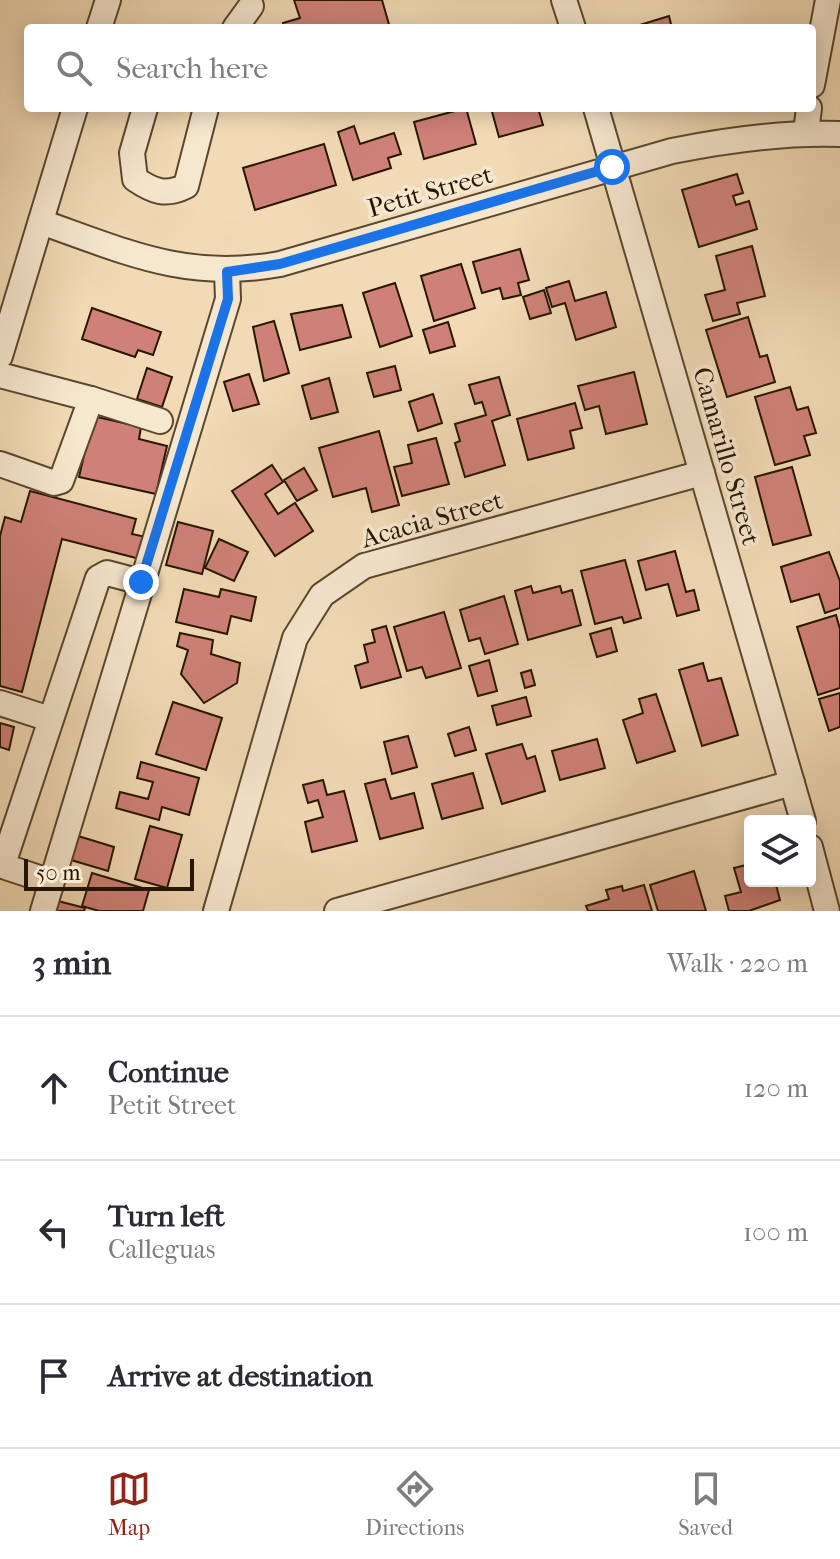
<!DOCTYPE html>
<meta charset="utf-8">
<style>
:root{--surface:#fff;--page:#f7f7f7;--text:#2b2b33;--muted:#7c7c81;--line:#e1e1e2;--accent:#8f2418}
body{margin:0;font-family:"IM FELL French Canon",serif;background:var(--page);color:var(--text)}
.controls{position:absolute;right:24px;bottom:24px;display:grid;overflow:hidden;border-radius:8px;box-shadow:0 4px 20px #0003}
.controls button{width:72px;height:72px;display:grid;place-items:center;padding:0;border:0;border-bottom:2px solid var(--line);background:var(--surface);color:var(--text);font:40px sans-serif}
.scale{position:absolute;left:24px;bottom:20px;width:170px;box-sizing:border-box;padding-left:8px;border:4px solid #281600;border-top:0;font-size:22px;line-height:28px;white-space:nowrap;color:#281600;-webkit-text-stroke:6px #f6e7cf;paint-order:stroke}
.stop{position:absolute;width:24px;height:24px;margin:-18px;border:6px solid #1a73e8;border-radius:50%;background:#fff}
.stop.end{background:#1a73e8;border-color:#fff;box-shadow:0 2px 8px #0008}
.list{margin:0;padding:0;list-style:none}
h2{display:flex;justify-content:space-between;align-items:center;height:104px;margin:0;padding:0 32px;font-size:34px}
h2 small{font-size:26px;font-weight:400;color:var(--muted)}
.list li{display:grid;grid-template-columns:52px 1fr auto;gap:24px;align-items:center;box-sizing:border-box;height:144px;padding:0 32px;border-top:2px solid var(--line)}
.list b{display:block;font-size:30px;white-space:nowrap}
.list p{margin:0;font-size:26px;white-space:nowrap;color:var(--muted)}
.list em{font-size:26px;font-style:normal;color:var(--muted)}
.icon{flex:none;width:44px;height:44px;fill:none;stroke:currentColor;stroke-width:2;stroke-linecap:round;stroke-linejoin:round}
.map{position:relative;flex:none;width:840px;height:911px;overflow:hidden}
.search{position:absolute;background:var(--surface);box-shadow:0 4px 20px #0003;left:24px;right:24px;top:24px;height:88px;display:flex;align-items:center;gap:20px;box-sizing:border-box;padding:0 28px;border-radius:8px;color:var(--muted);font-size:30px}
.sheet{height:536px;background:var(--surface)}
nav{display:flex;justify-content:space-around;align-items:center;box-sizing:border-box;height:112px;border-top:2px solid var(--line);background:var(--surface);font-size:22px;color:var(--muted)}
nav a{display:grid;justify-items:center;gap:4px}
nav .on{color:var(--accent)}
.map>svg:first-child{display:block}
</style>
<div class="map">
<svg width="840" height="911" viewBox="0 0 840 911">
<rect width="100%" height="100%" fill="#f1dab5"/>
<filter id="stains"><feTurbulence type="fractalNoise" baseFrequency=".0025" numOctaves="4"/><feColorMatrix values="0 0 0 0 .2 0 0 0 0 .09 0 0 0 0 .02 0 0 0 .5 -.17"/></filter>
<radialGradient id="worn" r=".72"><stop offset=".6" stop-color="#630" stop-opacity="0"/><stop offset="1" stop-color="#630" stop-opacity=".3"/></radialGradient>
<g fill="#cf8178" stroke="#281600" stroke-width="2">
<path d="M294,0H382L390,28H284L283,23L300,18Z"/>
<path d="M669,16L672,28H630Z"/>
<path d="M466,108L476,144L424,159L414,122Z"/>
<path d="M491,108H538L543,125L499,137Z"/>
<path d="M354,126L360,144L394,133L401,154L388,158L391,168L353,180L338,132Z"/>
<path d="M324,144L336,185L255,210L243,168Z"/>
<path d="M737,174L743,193L733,196L736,205L749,201L757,229L699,247L682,190Z"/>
<path d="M752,246L765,296L737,303L740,314L713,321L705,295L725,290L716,256Z"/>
<path d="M520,249L529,280L518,283L521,295L503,299L500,288L482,293L473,262Z"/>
<path d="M461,264L475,308L434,321L421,276Z"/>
<path d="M569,281L575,301L606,292L616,327L576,340L565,303L552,307L546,288Z"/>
<path d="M395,283L412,336L380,347L363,293Z"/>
<path d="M544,290L551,313L530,319L523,297Z"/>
<path d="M342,305L351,337L300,350L291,314Z"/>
<path d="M92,308L161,332L153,355L138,350L135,357L82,339Z"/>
<path d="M748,317L760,357L767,355L775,382L727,397L706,330Z"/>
<path d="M274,321L289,373L264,381L253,327Z"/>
<path d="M448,322L455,346L430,353L423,330Z"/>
<path d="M395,366L401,390L374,397L367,373Z"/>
<path d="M147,368L172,377L162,407L137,399Z"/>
<path d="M634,372L647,424L606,434L599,406L585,410L578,386Z"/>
<path d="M249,374L259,404L233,411L224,382Z"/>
<path d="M499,377L510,415L492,421L505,465L465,477L455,443L460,441L455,424L486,415L482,402L475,404L469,385Z"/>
<path d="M329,378L338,412L311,419L302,386Z"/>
<path d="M790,387L797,410L808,407L816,433L804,436L810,455L775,465L755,397Z"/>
<path d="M433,394L442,423L418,431L409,402Z"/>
<path d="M575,403L582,428L570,431L574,448L528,460L517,419Z"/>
<path d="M93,416L141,427L139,439L167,446L156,494L79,477Z"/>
<path d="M379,431L399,505L372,512L366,488L333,497L319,448Z"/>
<path d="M436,438L449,484L402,496L394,467L412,463L408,445Z"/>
<path d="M272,465L283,482L265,494L278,514L295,503L313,531L275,556L232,491Z"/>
<path d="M792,467L811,535L773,545L755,477Z"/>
<path d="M304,468L317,490L297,501L284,480Z"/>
<path d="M30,491L136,519L132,534L146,537L140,559L62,539L22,692L0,686V536L5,517L21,522Z"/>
<path d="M178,522L213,531L202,574L166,565Z"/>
<path d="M219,539L248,552L234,581L205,568Z"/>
<path d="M675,551L686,592L694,590L699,610L677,616L668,584L646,590L638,561Z"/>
<path d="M829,552L840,581V608L825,613L819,594L791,602L781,567Z"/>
<path d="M625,560L641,618L624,623L622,617L595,624L581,571Z"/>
<path d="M531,586L533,593L560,586L562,593L572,590L581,625L528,640L515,591Z"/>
<path d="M184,589L219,597L221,589L256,597L251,621L231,616L227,634L176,622Z"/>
<path d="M504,596L518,644L485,654L480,638L469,641L460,610Z"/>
<path d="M444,612L461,668L426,678L422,667L407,671L394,627Z"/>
<path d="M836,615L840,629V688L818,695L797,627Z"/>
<path d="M386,626L401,677L361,688L355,666L368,662L364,645L375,642L372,630Z"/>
<path d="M611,628L617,651L597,657L590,634Z"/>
<path d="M180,633L213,640L211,654L240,663L237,683L204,703L181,674L188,650L177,646Z"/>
<path d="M489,660L497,691L478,696L469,666Z"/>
<path d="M703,663L708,681L721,678L738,735L702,746L679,670Z"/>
<path d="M531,670L535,685L525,688L521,673Z"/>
<path d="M840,693V727L829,731L819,699Z"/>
<path d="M656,694L675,751L637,763L623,720L643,713L639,699Z"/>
<path d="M526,697L531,716L497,725L492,706Z"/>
<path d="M173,702L222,718L206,770L156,754Z"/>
<path d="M0,723L14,727L9,750L0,747Z"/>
<path d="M469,727L476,750L455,756L448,734Z"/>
<path d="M408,736L417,767L392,774L384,742Z"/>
<path d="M597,739L605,768L560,780L552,751Z"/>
<path d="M522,744L527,759L535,756L545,791L502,804L486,754Z"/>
<path d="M141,762L199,778L189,815L162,807L159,820L116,808L120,792L148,799L153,782L137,778Z"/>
<path d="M473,773L483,808L442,819L432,784Z"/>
<path d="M385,779L391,799L414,793L423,828L380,839L365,784Z"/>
<path d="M323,780L327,795L344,791L357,841L312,852L305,822L323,817L318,800L308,803L303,785Z"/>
<path d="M150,826L182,835L167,888L135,879Z"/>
<path d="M78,836L114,847L108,871L71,860Z"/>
<path d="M750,864V881H775L780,900L749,911H729L725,896L741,892L734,868Z"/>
<path d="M694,871L706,911H658L650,885Z"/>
<path d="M92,873L149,890L143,911H99L82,906Z"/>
<path d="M644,885L652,911H588L586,906L609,899L606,890L622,886L623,891Z"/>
<path d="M58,901L85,908L84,911H55Z"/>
</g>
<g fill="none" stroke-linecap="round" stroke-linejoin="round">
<defs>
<g id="minor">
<path d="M564,0L573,28"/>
<path d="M99,28L108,0"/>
<path d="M235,28L251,6"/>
<path d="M812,85L828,0"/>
<path d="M145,108L132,153L135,179C154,192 166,196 186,186L206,108"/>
<path d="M596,108L803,821"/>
<path d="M806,133L809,108"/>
<path d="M41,222C127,252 186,281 280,264L672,151C727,140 783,132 840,134"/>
<path d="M0,356L75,108"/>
<path d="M0,375L91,399L61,481L54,483L0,464"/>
<path d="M91,399L160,421"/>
<path d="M0,703L50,719"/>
<path d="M810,847L827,911"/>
<path d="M51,882L6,867L4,861L98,578L107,573L141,582"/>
<path d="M43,911L228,299L227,272"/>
<path d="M216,911L295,638L322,595L364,566L702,473"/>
<path d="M337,911L792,783"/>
</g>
</defs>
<use href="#minor" stroke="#5a472d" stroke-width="28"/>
<use href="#minor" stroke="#f6e7cf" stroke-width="24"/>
</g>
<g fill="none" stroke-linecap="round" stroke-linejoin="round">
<path stroke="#1a73e8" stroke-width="10" d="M141,582L228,299L227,272L280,264L612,167"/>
</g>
<g text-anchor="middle" stroke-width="7" stroke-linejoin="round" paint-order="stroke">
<g font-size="26" fill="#281600" stroke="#f6e7cf">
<text transform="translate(430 191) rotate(-16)" y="9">Petit Street</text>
<text transform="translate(727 456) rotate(74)" y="9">Camarillo Street</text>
<text transform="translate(432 519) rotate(-16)" y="9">Acacia Street</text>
</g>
</g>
<rect width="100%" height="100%" filter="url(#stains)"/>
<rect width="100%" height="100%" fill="url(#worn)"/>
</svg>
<div class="controls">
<button><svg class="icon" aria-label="layers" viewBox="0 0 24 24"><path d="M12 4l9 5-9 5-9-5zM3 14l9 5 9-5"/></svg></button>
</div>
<div class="scale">50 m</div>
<div class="stop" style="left:612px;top:167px"></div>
<div class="stop end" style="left:141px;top:582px"></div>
<div class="search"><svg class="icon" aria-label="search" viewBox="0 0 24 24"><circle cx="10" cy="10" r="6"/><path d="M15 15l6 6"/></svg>Search here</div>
</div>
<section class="sheet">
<h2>3 min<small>Walk · 220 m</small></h2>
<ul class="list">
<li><svg class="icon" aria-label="ahead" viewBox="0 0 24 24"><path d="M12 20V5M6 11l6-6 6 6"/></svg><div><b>Continue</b><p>Petit Street</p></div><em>120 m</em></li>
<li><svg class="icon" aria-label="left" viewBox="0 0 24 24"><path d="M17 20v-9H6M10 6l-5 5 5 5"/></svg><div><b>Turn left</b><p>Calleguas</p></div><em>100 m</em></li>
<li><svg class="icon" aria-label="arrive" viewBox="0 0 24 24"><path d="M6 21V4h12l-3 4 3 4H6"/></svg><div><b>Arrive at destination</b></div></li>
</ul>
</section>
<nav>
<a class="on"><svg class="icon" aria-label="map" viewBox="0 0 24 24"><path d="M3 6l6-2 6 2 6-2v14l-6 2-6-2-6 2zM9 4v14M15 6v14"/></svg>Map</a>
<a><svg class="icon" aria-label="directions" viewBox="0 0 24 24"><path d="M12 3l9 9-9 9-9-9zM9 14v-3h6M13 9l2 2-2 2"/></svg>Directions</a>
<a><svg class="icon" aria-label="saved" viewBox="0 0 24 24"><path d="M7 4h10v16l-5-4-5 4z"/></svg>Saved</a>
</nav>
